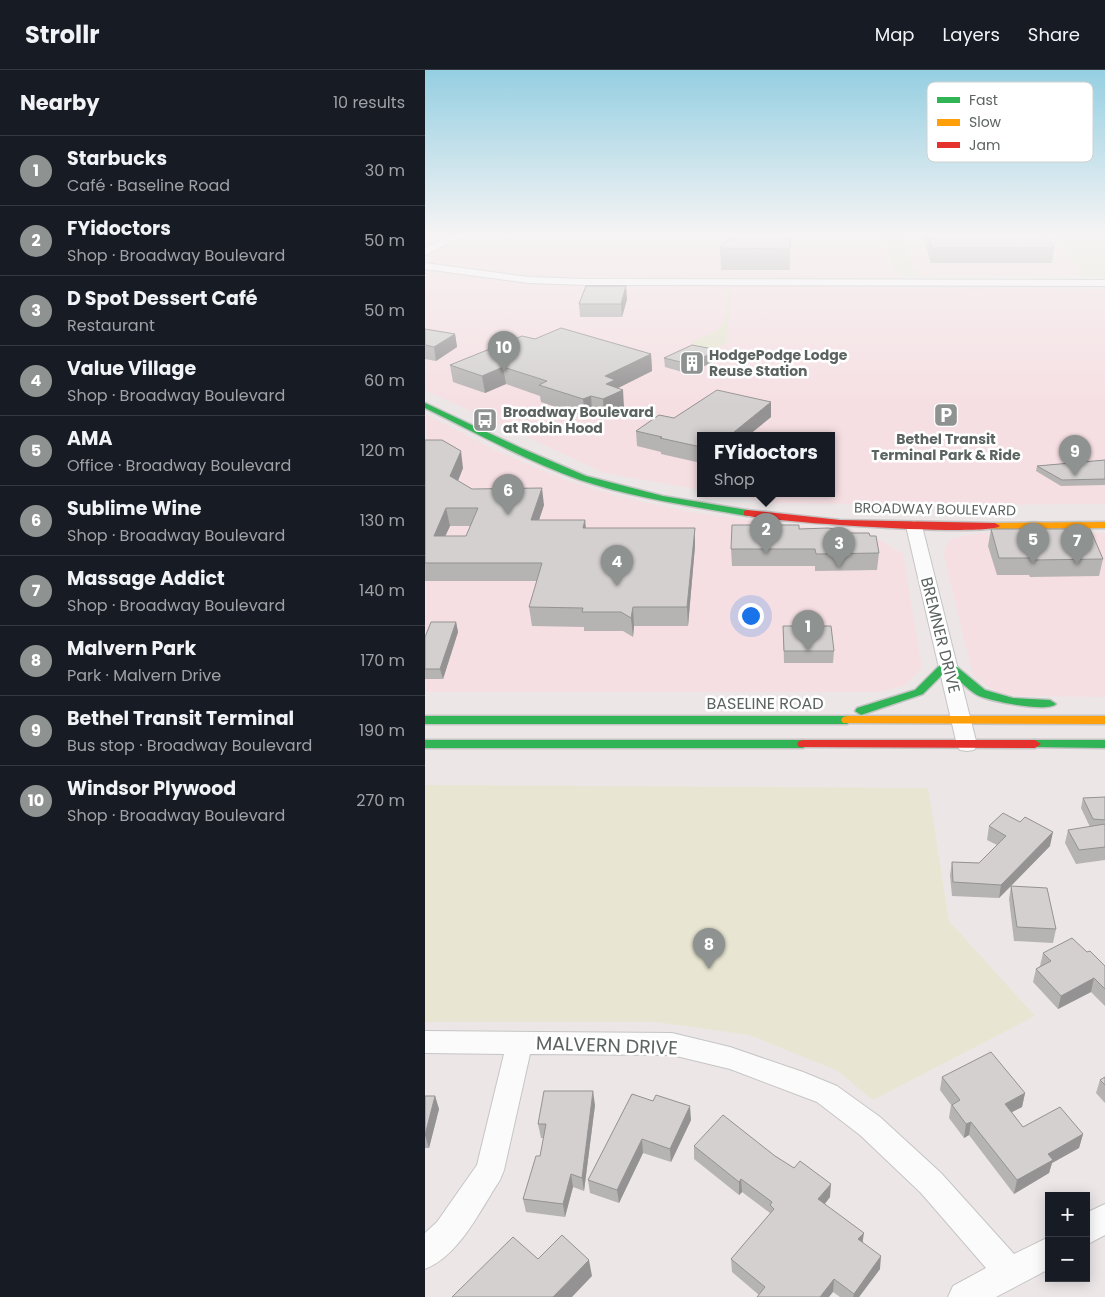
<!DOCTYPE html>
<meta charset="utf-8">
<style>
:root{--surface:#171b24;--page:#242831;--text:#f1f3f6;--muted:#9ea1a6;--line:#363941;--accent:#8e9290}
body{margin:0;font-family:Poppins,sans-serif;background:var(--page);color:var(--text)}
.controls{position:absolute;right:15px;bottom:15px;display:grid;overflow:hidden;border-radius:0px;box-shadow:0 2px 12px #0003}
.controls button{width:45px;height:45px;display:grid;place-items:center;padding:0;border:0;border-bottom:1px solid var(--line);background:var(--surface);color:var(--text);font:25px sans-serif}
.you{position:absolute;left:325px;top:545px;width:18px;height:18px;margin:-12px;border:4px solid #fff;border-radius:50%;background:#1a73e8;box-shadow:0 0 0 8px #1a73e833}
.badge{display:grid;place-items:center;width:32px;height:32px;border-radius:50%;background:var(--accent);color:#fff;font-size:16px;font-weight:700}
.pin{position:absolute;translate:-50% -41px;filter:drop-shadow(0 1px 2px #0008)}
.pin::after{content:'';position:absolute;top:26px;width:18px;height:15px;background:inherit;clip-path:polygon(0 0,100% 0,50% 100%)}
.popup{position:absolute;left:272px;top:362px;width:138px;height:65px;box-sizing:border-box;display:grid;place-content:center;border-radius:0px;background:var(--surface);filter:drop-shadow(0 1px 4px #0005);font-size:16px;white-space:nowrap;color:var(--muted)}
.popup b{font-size:19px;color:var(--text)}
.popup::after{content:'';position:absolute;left:50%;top:100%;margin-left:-10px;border:10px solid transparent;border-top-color:var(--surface)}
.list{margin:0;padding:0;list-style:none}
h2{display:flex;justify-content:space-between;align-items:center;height:65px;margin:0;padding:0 20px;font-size:21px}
h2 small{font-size:16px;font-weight:400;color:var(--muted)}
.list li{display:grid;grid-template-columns:32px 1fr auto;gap:15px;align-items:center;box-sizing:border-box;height:70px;padding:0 20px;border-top:1px solid var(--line)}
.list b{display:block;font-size:19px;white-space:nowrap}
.list p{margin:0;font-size:16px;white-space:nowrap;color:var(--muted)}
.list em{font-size:16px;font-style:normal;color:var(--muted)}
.map{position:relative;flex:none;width:680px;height:1227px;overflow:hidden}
header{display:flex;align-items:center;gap:30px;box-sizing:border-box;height:70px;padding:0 25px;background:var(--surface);border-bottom:1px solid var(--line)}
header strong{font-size:24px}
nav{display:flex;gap:28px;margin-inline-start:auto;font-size:18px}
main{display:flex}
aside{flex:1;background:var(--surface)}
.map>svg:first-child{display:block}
</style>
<header>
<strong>Strollr</strong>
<nav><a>Map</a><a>Layers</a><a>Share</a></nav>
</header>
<main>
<aside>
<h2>Nearby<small>10 results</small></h2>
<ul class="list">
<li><span class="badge">1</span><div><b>Starbucks</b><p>Café · Baseline Road</p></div><em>30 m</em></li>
<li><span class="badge">2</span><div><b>FYidoctors</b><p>Shop · Broadway Boulevard</p></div><em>50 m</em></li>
<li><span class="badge">3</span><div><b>D Spot Dessert Café</b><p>Restaurant</p></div><em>50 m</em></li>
<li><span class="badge">4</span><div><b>Value Village</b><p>Shop · Broadway Boulevard</p></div><em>60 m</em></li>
<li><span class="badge">5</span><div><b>AMA</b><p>Office · Broadway Boulevard</p></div><em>120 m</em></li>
<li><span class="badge">6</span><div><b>Sublime Wine</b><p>Shop · Broadway Boulevard</p></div><em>130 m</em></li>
<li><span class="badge">7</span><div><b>Massage Addict</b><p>Shop · Broadway Boulevard</p></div><em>140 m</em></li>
<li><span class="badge">8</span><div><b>Malvern Park</b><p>Park · Malvern Drive</p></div><em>170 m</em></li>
<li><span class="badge">9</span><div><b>Bethel Transit Terminal</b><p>Bus stop · Broadway Boulevard</p></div><em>190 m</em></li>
<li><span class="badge">10</span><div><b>Windsor Plywood</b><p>Shop · Broadway Boulevard</p></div><em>270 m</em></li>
</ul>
</aside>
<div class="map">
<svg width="680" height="1227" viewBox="0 0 680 1227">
<rect width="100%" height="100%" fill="#ece6e7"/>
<g fill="#f6dfe3">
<path d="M0,163H461L479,218L680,219V434L519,435L352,433L295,423H406V365H276V420L180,403L0,320Z"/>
<path d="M476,163H629L657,206H493Z"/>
<path d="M0,344L70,380L142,411L196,427L264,442L366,456L444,463L478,484L497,598L479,616L454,622H0Z"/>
<path d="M680,463V627L591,626L573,623L548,606L519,486L520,477L526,469L541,465L556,463Z"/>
</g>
<g fill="#e8e6d2">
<path d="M459,163H476L493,206L470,205Z"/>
<path d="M629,163H680V207L657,206Z"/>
<path d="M288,220H304L306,222L302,273L288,279L270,277L267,273L269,271C302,256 299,261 302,224L298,221Z"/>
<path d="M0,715L503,718L524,851L610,946L448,1030L413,1001L324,965L231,952H0Z"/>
</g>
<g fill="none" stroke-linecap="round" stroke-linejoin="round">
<defs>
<g id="street">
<path d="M31,163H44L0,185V178Z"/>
<path d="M0,193L104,207L162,209L680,210V216L162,215L104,213L0,199Z"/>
<path d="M489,451L494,453L497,456L552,675L549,680L542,681L535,680L532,675L481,456L484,453Z"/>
<path d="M0,961L247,963L305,977L378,1002L412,1016L455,1047L516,1103L589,1184L624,1167V1199L571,1227H523L528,1216L561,1198L496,1123L435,1065L392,1032L305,999L247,985L105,984L79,1100L75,1110C55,1140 35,1185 0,1199V1163L12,1152L52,1095L79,984L0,983Z"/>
<path d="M680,1134V1165L661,1175V1143Z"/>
</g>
<g id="fast">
<path d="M0,333L98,379L161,406L238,426L322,440L327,443L322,446C266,436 209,428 155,410C103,392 50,362 0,338Z"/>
<path d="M522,591L526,592L560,620L588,628L625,630L631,634C622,643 564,631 552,625C542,619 532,608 522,600L498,624L436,645L430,641L432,638L490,620L518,592Z"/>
<path d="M0,646H422L428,650L422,654H0Z"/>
<path d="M0,670H378L384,674L378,678H0Z"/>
<path d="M610,670H680V678L606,677L604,674L606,671Z"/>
</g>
<g id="slow">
<path d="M680,452V458L570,459L565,456L570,453Z"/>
<path d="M422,646H680V654L418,653L416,650L418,647Z"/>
</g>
<g id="jam">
<path d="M322,440L415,450L570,453L575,456C561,467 347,452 319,445V441Z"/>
<path d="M378,670H610L616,674L610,678L374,677L372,674L374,671Z"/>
</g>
</defs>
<use href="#street" stroke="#c6c5c5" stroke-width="2"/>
<use href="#fast" stroke="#c5c4c4" stroke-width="3"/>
<use href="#slow" stroke="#c5c4c4" stroke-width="3"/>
<use href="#jam" stroke="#c5c4c4" stroke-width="3"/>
<use href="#street" fill="#fcfbfb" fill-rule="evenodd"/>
<use href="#fast" fill="#30b455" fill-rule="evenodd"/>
<use href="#slow" fill="#ff9f0a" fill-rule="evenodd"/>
<use href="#jam" fill="#e5322d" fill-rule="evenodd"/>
</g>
<g fill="#b6b3b3" fill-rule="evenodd">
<path d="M365,163V200H296L295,178Z"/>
<path d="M497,163H620L629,178L627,193H506Z"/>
<path d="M202,229L197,247H155L154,234Z"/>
<path d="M0,259L30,264L32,277L11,291L0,289Z"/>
<path d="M110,269L226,284L227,301L193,318L199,337L179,347L167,343L160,347L116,332L115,326L81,314L60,323L28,312L25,295Z"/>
<path d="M293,280V289L264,304L240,297L239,288Z"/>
<path d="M346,347L324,365H276V393L236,384V382L212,376L211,361L249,348Z"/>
<path d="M0,370L38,398L33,411L47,419L119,435L114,450L161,458H270V476L263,556H209L208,567L198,561H159V557L107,556L104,537L112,511H0ZM25,456H45L41,466H20Z"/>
<path d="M680,390V415L636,416L611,401L612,396Z"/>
<path d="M566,459L678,489L674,506L605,507L604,505H572L563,476Z"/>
<path d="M420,463L445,466L454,483L452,500L390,501V496H307L306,479Z"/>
<path d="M31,552L33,562L18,609H0V567Z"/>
<path d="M358,556L409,581L408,593H359Z"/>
<path d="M680,727V790L651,794L640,773L643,760L665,757L656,738L658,728Z"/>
<path d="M564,756L625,776L574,828L527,826L525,805L527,792L554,793L572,775L562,770Z"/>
<path d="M586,816L631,859L628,873L589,871L584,829Z"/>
<path d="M662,882L680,896V936L666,922L633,939L608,912L611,899L615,896L618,883Z"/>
<path d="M517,1007L600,1023L597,1037L587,1042L598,1057L658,1064L654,1078L627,1093L624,1103L589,1124L544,1065L539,1068L524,1048L526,1035L515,1020Z"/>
<path d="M680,1007V1033L671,1023L675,1010Z"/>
<path d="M207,1024L266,1050L246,1092L218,1083L194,1133L165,1123L163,1110Z"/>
<path d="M0,1026H10L14,1039L4,1078H0Z"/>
<path d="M170,1035L159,1121L148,1117L140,1147L101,1142L98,1129L115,1086L119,1068H116L113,1054Z"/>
<path d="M269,1076L350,1086L405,1127L400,1134L438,1172L455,1199L434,1227H415L408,1222L334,1225L307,1202L306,1189L345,1144V1143L317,1122L314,1125L269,1089Z"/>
</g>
<g fill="#949292">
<path d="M201,216L202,229L197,247L196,234Z"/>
<path d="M30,264L32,277L11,291L9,277Z"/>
<path d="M293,280V289L264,304V294Z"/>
<path d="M226,284L227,301L191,319L198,320L199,337L179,347L178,329L180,306Z"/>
<path d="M78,297L81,314L60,323L57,306Z"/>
<path d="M166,326L167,343L160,347L158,329Z"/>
<path d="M346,332V347L324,365H309V362Z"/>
<path d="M36,381L38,398L28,423L25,406Z"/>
<path d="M117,418L119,435L108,468L106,450Z"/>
<path d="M21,438L25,456L12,484L9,466Z"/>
<path d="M160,450L162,468L158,458Z"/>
<path d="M270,458V476L263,556L262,537Z"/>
<path d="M208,537L209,556L208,567L206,548Z"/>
<path d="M31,552L33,562L18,609L15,599Z"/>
<path d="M628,762L625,776L574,828L576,815Z"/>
<path d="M669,908L666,922L633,939L636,926Z"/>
<path d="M168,1021L170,1035L159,1121L157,1108Z"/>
<path d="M600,1023L597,1037L577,1047L580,1034Z"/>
<path d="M10,1026L14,1039L4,1078L0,1065Z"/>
<path d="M265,1036L266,1050L246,1092L245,1079Z"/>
<path d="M546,1052L544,1065L539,1068L541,1054Z"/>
<path d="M658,1064L654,1078L627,1093L624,1103L589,1124L592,1110L623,1084Z"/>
<path d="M217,1069L218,1083L194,1133L192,1120Z"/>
<path d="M146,1104L148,1117L140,1147L138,1134Z"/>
<path d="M316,1109L317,1122L314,1125V1112Z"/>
<path d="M406,1114L405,1127L393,1142V1129Z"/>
<path d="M439,1163L437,1176L433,1169Z"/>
<path d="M456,1186L455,1199L434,1227H428L429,1224Z"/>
<path d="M164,1190L167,1206L147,1227H128Z"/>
<path d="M409,1209L408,1222L404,1227H395Z"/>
</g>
<g fill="#d4d0d0" stroke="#949292" fill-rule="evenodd">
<path d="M310,163H365V179L295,178Z"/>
<path d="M503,163H620L629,178H507Z"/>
<path d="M161,216H201L196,234H154Z"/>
<path d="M136,258L226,284L180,306L190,310L181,314L198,320L178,329L166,326L158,329L114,315L122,311L78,297L57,306L25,295L97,266L110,269Z"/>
<path d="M0,259L30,264L9,277L0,275Z"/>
<path d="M267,275L293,280L264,294L239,288Z"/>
<path d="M292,320L346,332L309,362L321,365H276V377L235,368L237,367L211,361L234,345L249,348Z"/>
<path d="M0,370H17L36,381L25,406L47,419L117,418L106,450H160L158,458H270L262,537H208L206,548L196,542H157L158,538L104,537L117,493H0ZM21,438H53L41,466H9Z"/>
<path d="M680,390V409L637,410L612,396Z"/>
<path d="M307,455H374V459L403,458L419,460L420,463H444L445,466H451L454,483L391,484L390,479H306Z"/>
<path d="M566,459H665L678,489L608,490L607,488H574Z"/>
<path d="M6,552H31L15,599H0V567Z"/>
<path d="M358,556H406L409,581H359Z"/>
<path d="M680,727V750L668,749L658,728Z"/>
<path d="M578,743L595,752L600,747L628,762L576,815L528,812L527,792L554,793L581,766L564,756Z"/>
<path d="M680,754V777L654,780L643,760Z"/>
<path d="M586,816L622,818L631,859L592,857Z"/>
<path d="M647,868L662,882L665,881L680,896V919L669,908L636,926L611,899L626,891L618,883Z"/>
<path d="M566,982L600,1023L580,1034L598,1057L635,1037L658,1064L623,1084L628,1090L592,1110L546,1052L541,1054L527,1035L535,1030L517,1007Z"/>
<path d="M680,1007V1015L675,1010Z"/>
<path d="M119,1021H168L157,1108L146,1104L138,1134L98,1129L111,1086H115L121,1054H113Z"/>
<path d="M207,1024L228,1031L231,1025L265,1036L245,1079L217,1069L192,1120L163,1110Z"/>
<path d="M0,1026H10L0,1065Z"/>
<path d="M298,1045L350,1086L369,1098L375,1091L406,1114L393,1129L439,1163L433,1169L456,1186L429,1224L409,1209L395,1227H332L340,1217L306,1189L349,1139L345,1135L347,1132L316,1109L314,1112L269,1076Z"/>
<path d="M137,1165L164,1190L128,1227H27L88,1167L113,1189Z"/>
</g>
<linearGradient id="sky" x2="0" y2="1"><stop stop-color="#95cfe2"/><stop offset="0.49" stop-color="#f6f4f4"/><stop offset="1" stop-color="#f6f4f4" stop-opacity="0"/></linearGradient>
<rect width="680" height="335" fill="url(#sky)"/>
<defs>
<symbol id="building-square" viewBox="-11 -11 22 22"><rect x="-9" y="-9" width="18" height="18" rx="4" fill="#8e9290" stroke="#fff"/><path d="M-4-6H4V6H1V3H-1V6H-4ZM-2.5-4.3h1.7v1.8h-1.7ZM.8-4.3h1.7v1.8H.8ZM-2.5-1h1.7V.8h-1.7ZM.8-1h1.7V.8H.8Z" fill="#fff"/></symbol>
<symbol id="parking-square" viewBox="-11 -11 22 22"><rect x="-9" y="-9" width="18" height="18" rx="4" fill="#8e9290" stroke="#fff"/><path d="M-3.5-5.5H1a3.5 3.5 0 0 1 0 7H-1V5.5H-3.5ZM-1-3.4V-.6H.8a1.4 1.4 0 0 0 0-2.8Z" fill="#fff"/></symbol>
<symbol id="bus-square" viewBox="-11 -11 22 22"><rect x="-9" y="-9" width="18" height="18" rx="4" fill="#8e9290" stroke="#fff"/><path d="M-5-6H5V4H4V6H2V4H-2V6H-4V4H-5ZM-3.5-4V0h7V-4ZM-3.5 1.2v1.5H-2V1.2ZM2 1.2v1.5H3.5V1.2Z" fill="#fff"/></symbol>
</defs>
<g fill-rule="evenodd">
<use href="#building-square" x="253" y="279" width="28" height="28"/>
<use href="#parking-square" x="507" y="331" width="28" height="28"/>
<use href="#bus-square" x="46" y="336" width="28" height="28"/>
</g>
<g text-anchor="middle" stroke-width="5" stroke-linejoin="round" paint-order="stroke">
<g font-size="14" font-weight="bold" fill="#5c6461" stroke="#fff" text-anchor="start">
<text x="284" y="290">HodgePodge Lodge<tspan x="284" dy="16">Reuse Station</tspan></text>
<text x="78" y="347">Broadway Boulevard<tspan x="78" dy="16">at Robin Hood</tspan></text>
<text x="521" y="374" text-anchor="middle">Bethel Transit<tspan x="521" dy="16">Terminal Park &amp; Ride</tspan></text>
</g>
<g font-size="14" fill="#5c6461" stroke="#fff">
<text transform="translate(510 439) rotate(1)" y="5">BROADWAY BOULEVARD</text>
</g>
<g font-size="16" fill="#5c6461" stroke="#fff">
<text transform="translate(516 565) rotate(76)" y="6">BREMNER DRIVE</text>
<text x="340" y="639">BASELINE ROAD</text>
</g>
<g font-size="19" fill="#5c6461" stroke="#fff">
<text transform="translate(182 975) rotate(2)" y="7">MALVERN DRIVE</text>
</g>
</g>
<rect x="502" y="12" width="166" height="80" rx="8" fill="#fff" stroke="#ced0d0" stroke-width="1"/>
<rect x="512" y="27" width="23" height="6" fill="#30b455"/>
<rect x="512" y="49" width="23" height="7" fill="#ff9f0a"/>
<rect x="512" y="72" width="23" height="6" fill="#e5322d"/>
<g font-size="14" fill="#5c6461">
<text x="544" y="35">Fast</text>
<text x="544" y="57">Slow</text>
<text x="544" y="80">Jam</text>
</g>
</svg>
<div class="controls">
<button>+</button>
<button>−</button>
</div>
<div class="you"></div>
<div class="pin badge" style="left:383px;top:581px">1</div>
<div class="pin badge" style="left:341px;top:484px">2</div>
<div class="popup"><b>FYidoctors</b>Shop</div>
<div class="pin badge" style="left:414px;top:498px">3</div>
<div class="pin badge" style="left:192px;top:516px">4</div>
<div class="pin badge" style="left:608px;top:494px">5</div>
<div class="pin badge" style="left:83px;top:445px">6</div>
<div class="pin badge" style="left:652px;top:495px">7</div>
<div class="pin badge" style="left:284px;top:899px">8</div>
<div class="pin badge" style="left:650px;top:406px">9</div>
<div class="pin badge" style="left:79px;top:302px">10</div>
</div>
</main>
